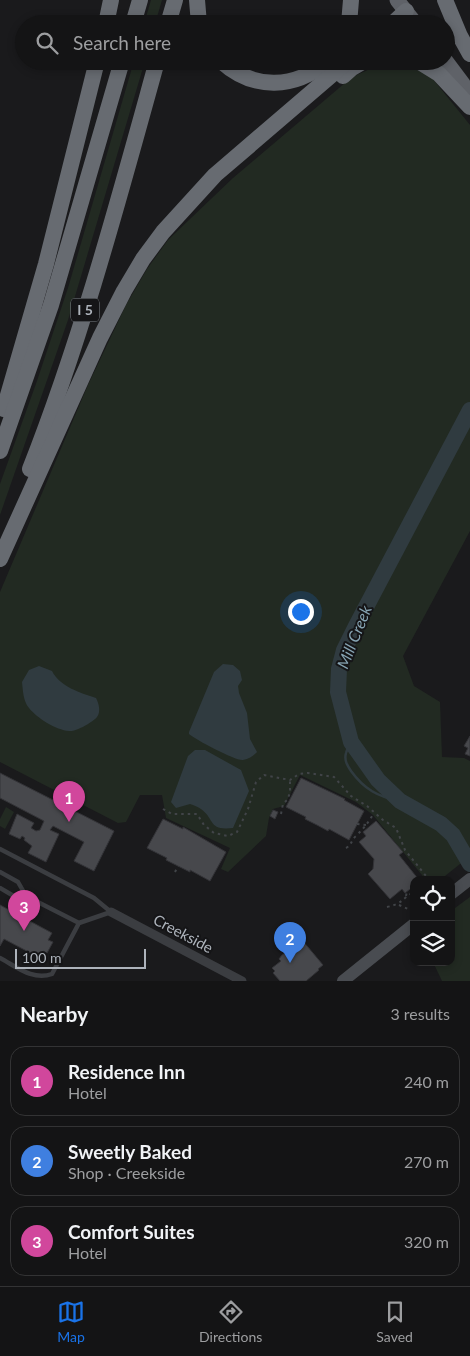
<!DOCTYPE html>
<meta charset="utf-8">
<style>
:root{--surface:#141415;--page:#212122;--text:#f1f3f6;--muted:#9d9ea0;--line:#333334;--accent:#1a73e8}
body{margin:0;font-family:Lato,sans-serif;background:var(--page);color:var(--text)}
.controls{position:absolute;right:15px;bottom:15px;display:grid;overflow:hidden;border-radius:10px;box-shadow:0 2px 8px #0003}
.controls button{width:45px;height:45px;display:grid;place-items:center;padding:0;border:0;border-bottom:1px solid var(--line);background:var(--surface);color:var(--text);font:25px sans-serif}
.scale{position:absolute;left:15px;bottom:12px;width:131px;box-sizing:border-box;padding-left:5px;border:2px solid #adb3bb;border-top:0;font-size:14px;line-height:18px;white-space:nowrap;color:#adb3bb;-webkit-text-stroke:4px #151517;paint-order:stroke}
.you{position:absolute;left:300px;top:611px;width:18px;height:18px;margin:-12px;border:4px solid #fff;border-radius:50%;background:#1a73e8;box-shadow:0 0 0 8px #1a73e833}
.badge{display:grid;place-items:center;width:32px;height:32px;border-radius:50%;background:var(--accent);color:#fff;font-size:16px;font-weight:700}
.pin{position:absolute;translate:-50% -41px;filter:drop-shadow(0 1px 2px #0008)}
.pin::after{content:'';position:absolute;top:26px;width:18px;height:15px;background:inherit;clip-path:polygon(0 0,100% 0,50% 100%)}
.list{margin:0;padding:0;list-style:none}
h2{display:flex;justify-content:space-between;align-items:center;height:65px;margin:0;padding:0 20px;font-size:21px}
h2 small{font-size:16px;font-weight:400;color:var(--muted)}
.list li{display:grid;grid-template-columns:32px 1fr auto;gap:15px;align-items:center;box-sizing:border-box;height:70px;margin:0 10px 10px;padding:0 10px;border:1px solid var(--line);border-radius:15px}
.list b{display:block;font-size:19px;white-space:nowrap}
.list p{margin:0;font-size:16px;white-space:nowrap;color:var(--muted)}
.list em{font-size:16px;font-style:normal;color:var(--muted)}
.icon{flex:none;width:28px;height:28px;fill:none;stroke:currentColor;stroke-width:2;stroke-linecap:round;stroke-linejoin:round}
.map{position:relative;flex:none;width:470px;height:981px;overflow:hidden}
.search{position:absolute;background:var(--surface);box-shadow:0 2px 8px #0003;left:15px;right:15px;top:15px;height:55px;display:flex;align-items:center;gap:12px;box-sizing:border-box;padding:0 18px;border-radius:28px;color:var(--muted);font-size:19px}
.sheet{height:305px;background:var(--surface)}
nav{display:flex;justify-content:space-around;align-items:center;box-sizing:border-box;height:70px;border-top:1px solid var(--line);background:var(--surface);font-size:14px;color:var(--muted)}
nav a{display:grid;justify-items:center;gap:2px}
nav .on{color:var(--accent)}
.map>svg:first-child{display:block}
</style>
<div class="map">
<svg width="470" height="981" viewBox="0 0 470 981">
<rect width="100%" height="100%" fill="#1a1a1c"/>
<g fill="#222a22">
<path d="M151,0H162L155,24H144Z"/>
<path d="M134,61H145L68,320L0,515V484L37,381L68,288Z"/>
<path d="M386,62L428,73L470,125V531L403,656L414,686L440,702L442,757L464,758L470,761V856L440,880H426L373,815L356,802L300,775L284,806L273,809L269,818L266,836L228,872L221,869L230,848L166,818L162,795H140L126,822L118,823L0,762V592L88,385L126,305L147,269L168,240L233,178L352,77Z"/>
<path d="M6,807L14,812L5,829L0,826V819Z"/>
<path d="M470,897V981H442L433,962H451V911Z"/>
</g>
<g fill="#303b40">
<path d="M223,664L233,665L240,671L242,680L238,686L239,693L247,713L250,739L257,752C253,756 249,759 243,760C236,761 196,740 189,734V732L214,672Z"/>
<path d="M39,666L52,671C60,687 81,693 96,698C99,704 101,712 97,717C93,722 76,732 69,731C56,730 37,718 29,708C23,701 23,690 22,682L29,670Z"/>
<path d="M195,750H205L241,770L249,791L233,828C208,831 215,819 201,809C198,807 194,805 190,804L176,808L171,802L188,756Z"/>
</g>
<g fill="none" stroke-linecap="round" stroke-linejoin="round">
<path stroke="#303b40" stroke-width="2.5" d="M351,742C349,745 347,749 346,753C344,760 347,765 351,771C364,789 378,797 400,801"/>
<path stroke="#303b40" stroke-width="16" d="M470,410L356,626L344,650L339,669L338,692L351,742L378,780L400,801L441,824L453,835L470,864"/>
</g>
<g fill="#47484c" stroke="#343438">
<path d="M470,736V756L465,754L468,748L464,746Z"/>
<path d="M0,773L114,831L94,871L74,861L84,842L53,826L50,830L59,834L46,862L28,853L32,846L24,840L25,838L22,836L20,839L9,834L17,814L34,823L31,828L36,831L40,830L44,821L0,798Z"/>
<path d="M301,778L345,799L344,800L364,811L349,840L329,829L328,831L317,825L305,819L306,817L286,807Z"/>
<path d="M273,810L278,812L275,819L270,816Z"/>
<path d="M163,819L183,829V827L226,852L210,881L190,870V872L166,860L167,858L147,848Z"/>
<path d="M376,821L403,852L399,855L419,880H414V886L405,893L402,889L390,899L368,874L373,869L374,859L359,842L366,836L363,832Z"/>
<path d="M0,905L52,933L48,940L53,942L47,953L43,951L40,958L4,939L0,946Z"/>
<path d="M302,940L323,965L318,969L319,970L306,981H280L273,973L275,971L272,968L281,961L279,959L282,955Z"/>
</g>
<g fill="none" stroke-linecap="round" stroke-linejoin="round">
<g stroke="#414448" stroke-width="2" stroke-dasharray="2.5 4" stroke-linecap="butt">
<path d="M163,809L172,814H197L204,825L214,833L228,836L237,832L248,809L256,782L264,775L290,780L299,774L308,773L334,777L351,796L367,806L383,820L396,828L405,850L426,876L425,880"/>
<path d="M281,814L283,804L287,800L290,793V781"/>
<path d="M357,824L367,825L369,827"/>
<path d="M346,848C352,845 351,840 356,836C364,828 368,823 374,813"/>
<path d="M175,872L178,866"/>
<path d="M406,896L407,891"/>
<path d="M399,905L408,909"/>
<path d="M387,907C404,903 401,899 414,892"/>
</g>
<g stroke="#3b3d41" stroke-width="4.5">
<path d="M0,849L94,898L111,912"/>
<path d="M0,872L18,882L26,896L79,923"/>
<path d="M0,888L12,895L26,896"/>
<path d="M0,958C17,967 33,981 52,974L79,923L111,912"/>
</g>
<path stroke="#3b3d41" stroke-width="9" d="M111,912L242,981"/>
<g stroke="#494c51" stroke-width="12">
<path d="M451,894L470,879"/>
<path d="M343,981L414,924"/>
</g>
<g stroke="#5f6268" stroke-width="15">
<path d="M397,0L416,24"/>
<path d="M446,61L470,93"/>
</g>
<g stroke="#676b71" stroke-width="16">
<path d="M197,0L199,24"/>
<path d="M445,0L460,36L470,54"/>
<path d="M106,24L111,0"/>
<path d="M133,24L140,0"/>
<path d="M168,24L175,0"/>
<path d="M349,24L351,0"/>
<path d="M392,24L406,11"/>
<path d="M221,61C254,91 295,89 328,61"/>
<path d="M418,61L439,74L470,107"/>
<path d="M343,76L352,68L364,61"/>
<path d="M4,409L46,264L97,61"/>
<path d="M0,451L51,305L122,61"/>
<path d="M30,469C82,337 119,198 157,61"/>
<path d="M0,559L100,338L124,291L143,259L163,232L215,175L348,61"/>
</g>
</g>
<g text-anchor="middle" stroke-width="4" stroke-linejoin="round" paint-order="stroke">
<rect fill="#151517" stroke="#7f848a" stroke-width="1" x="71" y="298.5" width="28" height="23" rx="4"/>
<g font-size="14" font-weight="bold" fill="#adb3bb">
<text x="85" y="315">I 5</text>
</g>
<g font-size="15" fill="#adb3bb" stroke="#151517">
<text transform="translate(183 934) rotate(28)" y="5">Creekside</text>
</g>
<g font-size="16" font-style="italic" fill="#87a4b3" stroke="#151517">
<text transform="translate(354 637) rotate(-68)" y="6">Mill Creek</text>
</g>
</g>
</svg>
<div class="controls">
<button><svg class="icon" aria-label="locate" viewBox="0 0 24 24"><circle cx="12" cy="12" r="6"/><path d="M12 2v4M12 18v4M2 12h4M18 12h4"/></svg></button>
<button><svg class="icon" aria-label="layers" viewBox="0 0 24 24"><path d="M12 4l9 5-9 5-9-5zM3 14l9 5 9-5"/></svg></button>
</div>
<div class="scale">100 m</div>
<div class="you"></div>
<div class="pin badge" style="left:69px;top:822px;background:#d1479c">1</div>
<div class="pin badge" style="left:290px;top:963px;background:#3f7fe0">2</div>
<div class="pin badge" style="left:24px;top:931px;background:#d1479c">3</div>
<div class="search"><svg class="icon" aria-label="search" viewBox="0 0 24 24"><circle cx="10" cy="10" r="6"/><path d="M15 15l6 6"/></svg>Search here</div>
</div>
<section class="sheet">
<h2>Nearby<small>3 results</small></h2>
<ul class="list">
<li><span class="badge" style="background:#d1479c">1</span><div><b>Residence Inn</b><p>Hotel</p></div><em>240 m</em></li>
<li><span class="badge" style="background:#3f7fe0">2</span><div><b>Sweetly Baked</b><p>Shop · Creekside</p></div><em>270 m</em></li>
<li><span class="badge" style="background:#d1479c">3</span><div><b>Comfort Suites</b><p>Hotel</p></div><em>320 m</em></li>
</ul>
</section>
<nav>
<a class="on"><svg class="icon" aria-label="map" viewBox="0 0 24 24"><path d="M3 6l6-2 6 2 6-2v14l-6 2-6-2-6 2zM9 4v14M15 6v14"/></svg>Map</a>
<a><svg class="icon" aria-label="directions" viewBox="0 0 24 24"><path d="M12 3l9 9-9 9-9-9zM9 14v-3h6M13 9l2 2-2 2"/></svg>Directions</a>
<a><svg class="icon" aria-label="saved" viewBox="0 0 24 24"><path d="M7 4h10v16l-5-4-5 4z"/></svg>Saved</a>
</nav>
